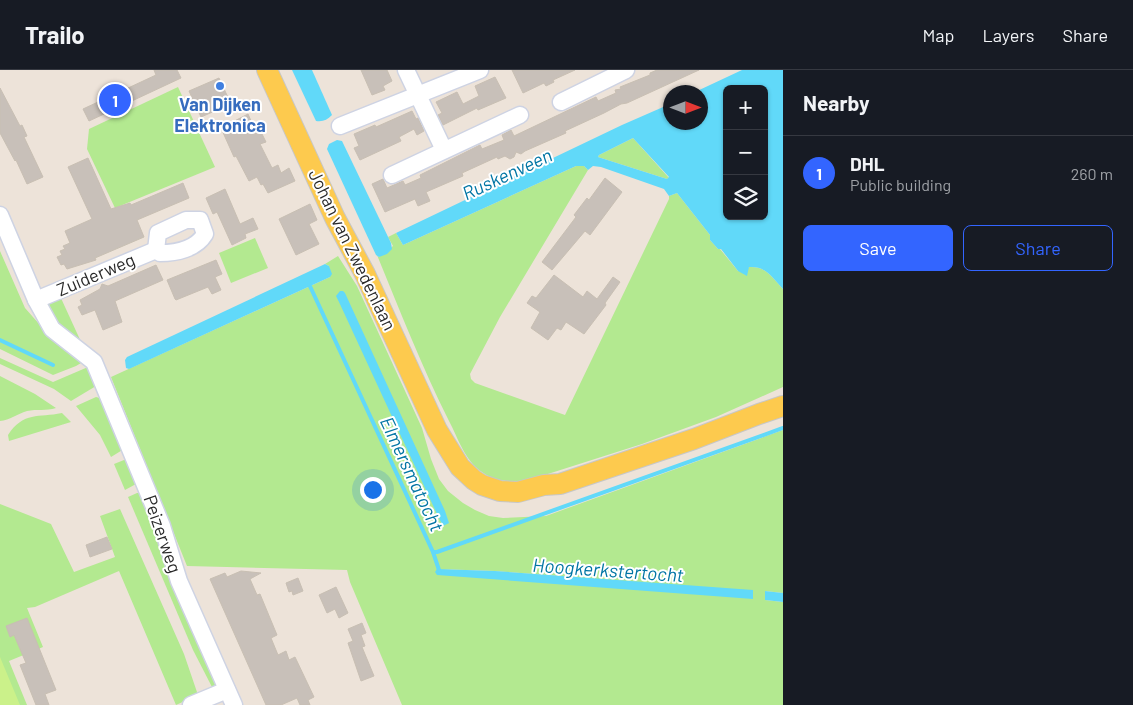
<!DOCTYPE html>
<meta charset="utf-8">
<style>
:root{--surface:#171b24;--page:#20242c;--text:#f1f3f6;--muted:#9ea1a6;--line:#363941;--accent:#3365ff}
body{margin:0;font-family:Barlow,sans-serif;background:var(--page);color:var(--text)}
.controls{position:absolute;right:15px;top:15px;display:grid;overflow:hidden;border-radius:8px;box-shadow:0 1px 4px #0004}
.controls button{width:45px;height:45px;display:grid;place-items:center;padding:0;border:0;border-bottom:1px solid var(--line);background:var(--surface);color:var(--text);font:25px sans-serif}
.compass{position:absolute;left:663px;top:15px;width:45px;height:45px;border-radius:50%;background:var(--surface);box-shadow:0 1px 4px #0004;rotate:90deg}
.you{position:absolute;left:372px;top:419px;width:18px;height:18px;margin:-12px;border:4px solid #fff;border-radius:50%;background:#1a73e8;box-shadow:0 0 0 8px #1a73e833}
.badge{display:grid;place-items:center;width:32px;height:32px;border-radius:50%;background:var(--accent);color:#fff;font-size:16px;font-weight:700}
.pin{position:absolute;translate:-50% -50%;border:2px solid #fff;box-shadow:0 1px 5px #0006}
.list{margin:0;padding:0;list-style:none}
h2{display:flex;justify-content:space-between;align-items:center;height:65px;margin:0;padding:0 20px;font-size:21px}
h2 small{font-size:16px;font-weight:400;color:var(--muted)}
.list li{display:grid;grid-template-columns:32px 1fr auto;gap:15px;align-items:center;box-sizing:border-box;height:75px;padding:0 20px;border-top:1px solid var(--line)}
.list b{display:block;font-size:19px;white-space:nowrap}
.list p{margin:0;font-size:16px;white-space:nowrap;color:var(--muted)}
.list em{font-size:16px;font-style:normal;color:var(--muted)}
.actions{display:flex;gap:10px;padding:15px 20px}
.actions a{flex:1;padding:11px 0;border:1px solid var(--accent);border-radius:8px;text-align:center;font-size:18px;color:var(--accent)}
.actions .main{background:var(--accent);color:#fff}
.icon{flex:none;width:28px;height:28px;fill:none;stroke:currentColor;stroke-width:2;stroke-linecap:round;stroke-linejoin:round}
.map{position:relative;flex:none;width:783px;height:635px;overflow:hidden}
header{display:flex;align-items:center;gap:30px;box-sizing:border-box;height:70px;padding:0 25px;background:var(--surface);border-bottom:1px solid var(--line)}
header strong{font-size:24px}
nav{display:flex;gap:28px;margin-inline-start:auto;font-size:18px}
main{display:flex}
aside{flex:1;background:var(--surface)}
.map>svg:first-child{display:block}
</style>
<header>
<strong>Trailo</strong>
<nav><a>Map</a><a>Layers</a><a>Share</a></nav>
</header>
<main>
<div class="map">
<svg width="783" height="635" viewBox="0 0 783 635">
<rect width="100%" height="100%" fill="#ede3d9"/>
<g fill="#b3e990" fill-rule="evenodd">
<path d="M178,17L215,97L115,138L87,79L89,59Z"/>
<path d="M633,68L669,108L667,109L598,87L599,85Z"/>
<path d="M576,96H584L588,100L500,247L470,304L471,309L475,313L565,345L669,129V126L677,123L710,165V170L718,179H720L738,201L747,200L749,197C766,196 772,207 783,219V317L716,347L642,374L529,410C513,413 496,412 482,402C465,391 458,368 449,351C422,297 400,241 377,185L379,187L393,176L388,167L396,163L403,175Z"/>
<path d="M255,168L268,198L231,213L219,183Z"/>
<path d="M0,181L25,238L40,255L81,290V293L76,296L53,305L0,279Z"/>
<path d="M338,186L357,216L422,358L431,389L439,409L448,421L463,433L475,440L489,446L503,448L546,446L783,360V523L765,521V530L783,532V635H402L350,512L347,500L187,496L111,307L330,207L329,196L325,194ZM437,499L495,501L753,521Z"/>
<path d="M60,226L82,274L59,258L45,236L52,230Z"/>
<path d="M0,288L53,312L88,297L96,316L71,331L54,319L0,294Z"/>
<path d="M0,306L35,324L56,338C46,341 37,339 27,341C17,344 10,350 0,351Z"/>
<path d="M96,327L103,329L124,379L111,387L100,365L76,336Z"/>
<path d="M62,343L71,352L9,371L8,365C24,341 38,348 62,343Z"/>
<path d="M124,390H128L136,414L125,420L114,394Z"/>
<path d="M137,423H141L218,615L213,619L193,580L128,427Z"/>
<path d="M0,434L51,454L74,502L115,487L100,446L120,439L184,584L198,625L176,635L119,501L35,537L27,538L43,577L9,591L27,635H0Z"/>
</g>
<path fill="#cbf18a" d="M0,587L20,635H0Z"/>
<g fill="#61d9f9" fill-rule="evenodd">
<path d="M292,0H312L332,45C327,50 323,52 316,51Z"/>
<path d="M742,0H783V219C772,207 766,196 749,197L747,206L738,201L721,179H718L710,170V165L677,123L669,126L664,119L601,97L593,96L588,100L584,96H576L403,175L396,163L622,55L670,34V52H700V22H695ZM727,19H764V146H727ZM633,68L669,107L667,109L598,87L599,85Z"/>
<path d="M337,70L342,71L391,173L392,179L387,184L379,187L376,185L327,79L329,74Z"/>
<path d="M325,194L329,196L332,204L330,207L129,299L126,298L125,290L127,287Z"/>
<path d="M340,221H343L345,223L445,441L449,453L443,456L437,444L339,232L336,226Z"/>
<path d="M437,499L495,501L753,520V529L437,505L435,502Z"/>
<path d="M765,521L783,523V532L765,530Z"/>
</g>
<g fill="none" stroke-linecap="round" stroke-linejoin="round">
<g stroke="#61d9f9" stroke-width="4">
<path d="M309,214L433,482H437L783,358"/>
<path d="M0,270L53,295"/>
<path d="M433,482L440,503"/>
</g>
</g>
<g fill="#c8c0b9" stroke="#c8bfb3">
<path d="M154,0H177L181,8L89,51L83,39L156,5Z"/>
<path d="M361,0H387L392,11L383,16L385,20L372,25Z"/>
<path d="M512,0H575L553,10L554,12L546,16L544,13L523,23Z"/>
<path d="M657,0H699L627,33L621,34L604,43L565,61L566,63L525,81L521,84L516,82L514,87L510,89L505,86L498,89L497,87L462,103L463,106L426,122L430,131L418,136L415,129L385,142L372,114L383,109L387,118L403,111L405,115L421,108L420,105L480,75L482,79L504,70L502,65L511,60L514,66L596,27L598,31L616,23L615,20L621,19L620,17L650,5V3Z"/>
<path d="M495,7L506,28L478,40L477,38L443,55L438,45L442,43L436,32L457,22L463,34L479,26L475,16Z"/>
<path d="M219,8L231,34L201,47L189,21Z"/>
<path d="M0,18L20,56L22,55L27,66L24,67L43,107L27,114L16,90L15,91L0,63Z"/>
<path d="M412,41L416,49L418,48L424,61L417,65L414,59L399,67L401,71L360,90L354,78L359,76L354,64L375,55L376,57Z"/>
<path d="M248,44L255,60L259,58L266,72L260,74L272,98L278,95L281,103L289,98L295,111L268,123L263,114L261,115L257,107L249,111L236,86L234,87L221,58Z"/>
<path d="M88,88L111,139L130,133L131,135L183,113L189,128L137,150L144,167L95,188L96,190L67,199L64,194L61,195L57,187L62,185L60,181L65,179L63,176L70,173L65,161L92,149L68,97Z"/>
<path d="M605,108L622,122L590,165L585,161L552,200L542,192L576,147L574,145L587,128L589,130Z"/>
<path d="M225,119L240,154L253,148L258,159L245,164L246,168L232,175L217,142L213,144L206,128Z"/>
<path d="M310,134L317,150L309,154L319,174L296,185L279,149Z"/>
<path d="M216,190L222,204L215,207L221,220L212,224L208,217L176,230L175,229L167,210Z"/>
<path d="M156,195L163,210L115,231L122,252L103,260L95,240L82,245L78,237L82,235L80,230L100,219L102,214L108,216Z"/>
<path d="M554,205L583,227L587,221L597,229L613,207L620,212L605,233L606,235L584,264L566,252L561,260L557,258L548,270L531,258L540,242L527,233L532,226L536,228Z"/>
<path d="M107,467L112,479L90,487L86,475Z"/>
<path d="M241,501L261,503L250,509L257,525L260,524L277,565L271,568L278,585L286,581L289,590L295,587L314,627L308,630L310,635H300L297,628L281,635H266L210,509L225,503L227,507Z"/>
<path d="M298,508L303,521L293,525L292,521L289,522L286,513Z"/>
<path d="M336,517L348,543L339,548L335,539L327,543L319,525Z"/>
<path d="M27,548L56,620L45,624L49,635H36L20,595L26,593L14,565L10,567L6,556Z"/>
<path d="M362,553L366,563L361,565L365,576L362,577L374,606L361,611L348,573L353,571L348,559Z"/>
</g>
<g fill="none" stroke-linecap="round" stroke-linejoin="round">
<defs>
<g id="minor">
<path d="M406,0L444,80"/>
<path d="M561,32L626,0"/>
<path d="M340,56L480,0"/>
<path d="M392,105L520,45"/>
<path d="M0,145L36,230L52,259L94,292L162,456L179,511L234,635"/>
<path d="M186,150H200L205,164C196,179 176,183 160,183L156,180L158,163Z"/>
<path d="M36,230L156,180"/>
<path d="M191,635L227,620"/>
</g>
<path id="major" d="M267,0L335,148L365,204L437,360L460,397L474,410L482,415L500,421L518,422L544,415L560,414L694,369L759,344L783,336"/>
</defs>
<use href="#minor" stroke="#ced3e3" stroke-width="19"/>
<use href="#major" stroke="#c7c7c7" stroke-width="22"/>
<use href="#minor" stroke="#fff" stroke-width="16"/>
<use href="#major" stroke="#fdca4e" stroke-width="20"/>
</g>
<circle fill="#3f7fe0" stroke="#fff" stroke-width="2" cx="220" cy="16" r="5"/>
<g text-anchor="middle" stroke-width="4" stroke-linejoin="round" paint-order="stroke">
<g font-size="18" font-weight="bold" fill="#366cbe" stroke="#fff">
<text x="220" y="41">Van Dijken<tspan x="220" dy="21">Elektronica</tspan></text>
</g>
<g font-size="18" fill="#292929" stroke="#fff">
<text transform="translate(352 180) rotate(64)" y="6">Johan van Zwedenlaan</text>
<text transform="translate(96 205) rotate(-23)" y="6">Zuiderweg</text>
<text transform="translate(162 464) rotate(71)" y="6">Peizerweg</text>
</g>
<g font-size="19" font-style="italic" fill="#0175a4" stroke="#fff">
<text transform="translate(507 104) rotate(-25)" y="7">Ruskenveen</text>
<text transform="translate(412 404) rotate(65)" y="7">Elmersmatocht</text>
<text transform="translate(608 500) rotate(4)" y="7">Hoogkerkstertocht</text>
</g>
</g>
</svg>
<div class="controls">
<button>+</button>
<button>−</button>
<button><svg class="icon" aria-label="layers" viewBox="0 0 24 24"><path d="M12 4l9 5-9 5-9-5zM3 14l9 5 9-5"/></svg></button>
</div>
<svg class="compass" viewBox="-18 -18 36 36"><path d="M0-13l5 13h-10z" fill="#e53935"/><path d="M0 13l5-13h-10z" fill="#9ea1a6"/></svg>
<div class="you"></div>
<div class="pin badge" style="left:115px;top:30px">1</div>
</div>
<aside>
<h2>Nearby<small></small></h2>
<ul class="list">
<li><span class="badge">1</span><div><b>DHL</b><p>Public building</p></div><em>260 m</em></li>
</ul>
<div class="actions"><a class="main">Save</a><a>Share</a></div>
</aside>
</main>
